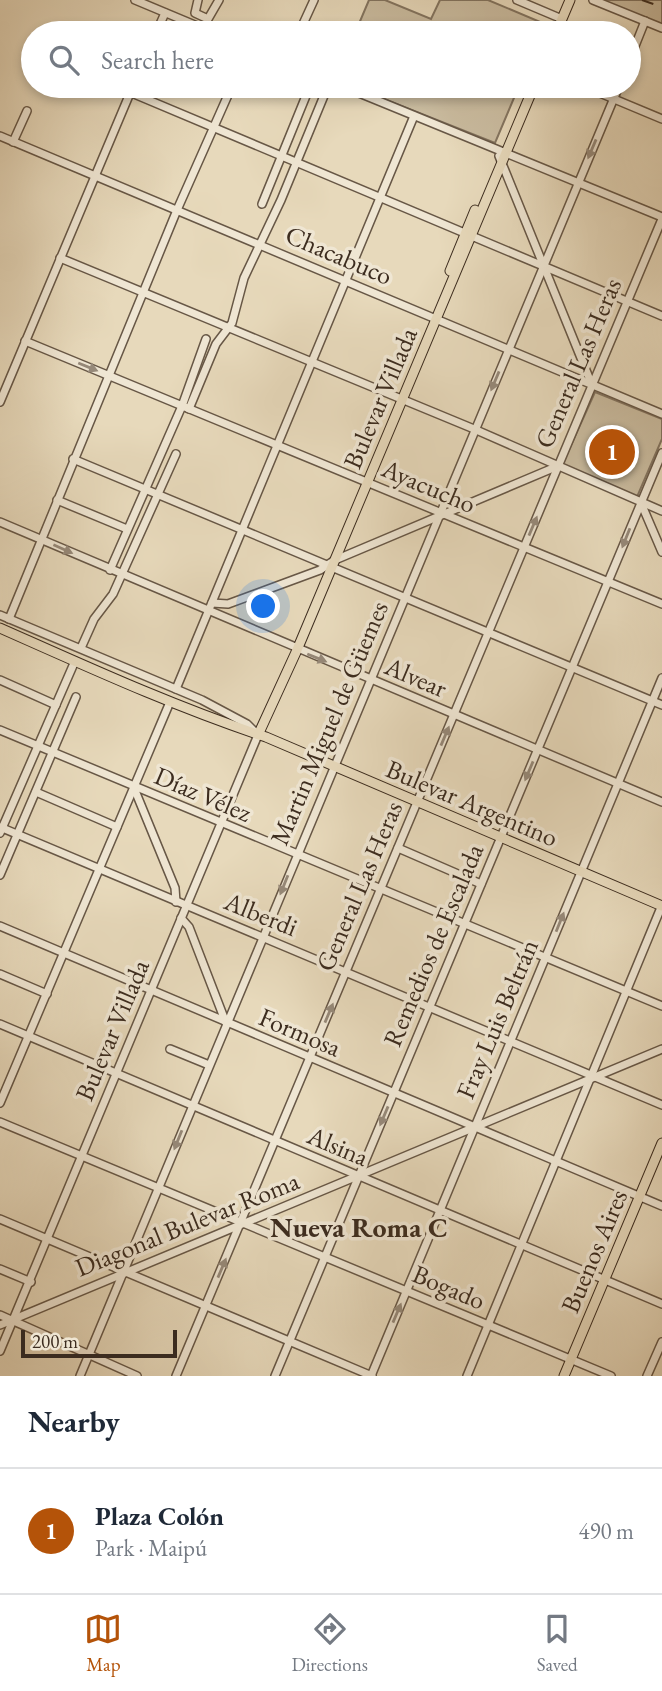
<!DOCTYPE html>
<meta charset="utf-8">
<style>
:root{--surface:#fff;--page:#f6f6f7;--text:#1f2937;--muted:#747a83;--line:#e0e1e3;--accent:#b45309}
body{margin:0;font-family:"EB Garamond",serif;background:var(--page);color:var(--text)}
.scale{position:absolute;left:21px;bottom:18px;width:156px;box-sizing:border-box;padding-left:7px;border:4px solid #3c2c1f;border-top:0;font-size:19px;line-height:24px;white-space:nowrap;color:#3c2c1f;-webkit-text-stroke:5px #efe6d3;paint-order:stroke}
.you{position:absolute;left:264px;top:607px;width:24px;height:24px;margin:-18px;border:5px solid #fff;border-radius:50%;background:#1a73e8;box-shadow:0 0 0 10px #1a73e833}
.badge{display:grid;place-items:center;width:46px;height:46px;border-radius:50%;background:var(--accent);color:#fff;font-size:23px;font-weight:700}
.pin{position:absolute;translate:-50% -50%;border:4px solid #fff;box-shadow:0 2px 7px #0006}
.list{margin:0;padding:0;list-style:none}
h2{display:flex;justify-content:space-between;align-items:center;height:91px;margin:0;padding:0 28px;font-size:30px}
h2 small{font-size:23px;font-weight:400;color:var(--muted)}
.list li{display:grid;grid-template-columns:46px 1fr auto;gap:21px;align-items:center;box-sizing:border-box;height:126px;padding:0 28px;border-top:2px solid var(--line)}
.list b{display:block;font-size:26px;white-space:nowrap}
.list p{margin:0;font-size:23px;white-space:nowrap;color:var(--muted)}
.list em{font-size:23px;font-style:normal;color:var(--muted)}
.icon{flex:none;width:38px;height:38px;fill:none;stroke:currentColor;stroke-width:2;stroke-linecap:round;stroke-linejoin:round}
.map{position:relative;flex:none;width:662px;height:1376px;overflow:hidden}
.search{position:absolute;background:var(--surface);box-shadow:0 4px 10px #0003;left:21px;right:21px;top:21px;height:77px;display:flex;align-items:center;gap:18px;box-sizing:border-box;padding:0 24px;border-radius:38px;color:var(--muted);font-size:26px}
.sheet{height:217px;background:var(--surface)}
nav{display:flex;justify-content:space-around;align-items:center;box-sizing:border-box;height:98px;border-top:2px solid var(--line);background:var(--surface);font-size:19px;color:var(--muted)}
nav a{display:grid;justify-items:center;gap:4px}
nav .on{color:var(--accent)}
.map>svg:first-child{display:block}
</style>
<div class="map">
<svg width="662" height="1376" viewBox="0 0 662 1376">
<rect width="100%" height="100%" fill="#e7d9bb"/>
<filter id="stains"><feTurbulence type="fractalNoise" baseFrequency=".00286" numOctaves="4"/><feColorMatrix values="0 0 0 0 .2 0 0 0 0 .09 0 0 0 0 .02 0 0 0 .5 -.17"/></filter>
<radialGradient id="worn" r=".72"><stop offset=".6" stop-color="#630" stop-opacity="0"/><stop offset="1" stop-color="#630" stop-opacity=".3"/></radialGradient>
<g fill="#cabca0" stroke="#837460" stroke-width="2">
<path d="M369,0H385L431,19L440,0H488L545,24L541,33H355Z"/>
<path d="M600,0H662V26Z"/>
<path d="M351,86H519L495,143Z"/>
<path d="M595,392L662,419V439L637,497L562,465Z"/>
</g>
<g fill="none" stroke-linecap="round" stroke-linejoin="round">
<defs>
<g id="minor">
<path d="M135,0L214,33"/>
<path d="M198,0L195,13L208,19L219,0"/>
<path d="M517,0L562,19"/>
<path d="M593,0L662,28"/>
<path d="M303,24L314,0"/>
<path d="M156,33L165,13"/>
<path d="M629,61L645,21"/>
<path d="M115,86L662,316"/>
<path d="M342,86L662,217"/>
<path d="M583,86L662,119"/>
<path d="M0,136L662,414"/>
<path d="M13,142L27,111"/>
<path d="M499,156L592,385"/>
<path d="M262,204L310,86"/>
<path d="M60,258L474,429L662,511"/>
<path d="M25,341L662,604"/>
<path d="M0,402L133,86"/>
<path d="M189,409L216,344L232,323L244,278L281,200L328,86"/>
<path d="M73,459L662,705"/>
<path d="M57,500L127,529"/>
<path d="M641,503L662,552"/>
<path d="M0,522L662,802"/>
<path d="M110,570L182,406L206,339"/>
<path d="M212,603L228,604L320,570L335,560L558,466"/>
<path d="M0,615L202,700L247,724L258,735L0,1351"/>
<path d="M9,619L177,210L232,86"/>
<path d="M81,648L94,619L113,594L176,454"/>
<path d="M0,680L56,705"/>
<path d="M176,689L414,116"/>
<path d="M0,730L662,1006"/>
<path d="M134,788L175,888L176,902"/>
<path d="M36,792L117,827"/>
<path d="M0,827L662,1105"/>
<path d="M0,833L75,661"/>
<path d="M398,848L481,884"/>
<path d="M0,875L76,697"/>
<path d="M181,918L189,927L226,1023"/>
<path d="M0,926L662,1206"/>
<path d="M0,974L47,994"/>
<path d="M0,1024L662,1304"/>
<path d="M170,1049L209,1065"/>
<path d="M0,1103L170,702"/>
<path d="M0,1122L611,1376"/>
<path d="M0,1219L372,1376"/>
<path d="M0,1269L31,1282"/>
<path d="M0,1315L137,1376"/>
<path d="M0,1325L662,1049"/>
<path d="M80,1376L619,86"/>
<path d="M176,1376L662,219"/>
<path d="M275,1376L662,453"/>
<path d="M371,1376L662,678"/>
<path d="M467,1376L662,905"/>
<path d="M647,1376L662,1342"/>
</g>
<g id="major">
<path d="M556,33L570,0"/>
<path d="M450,271L475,210"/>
<path d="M0,628C88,667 175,707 266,737L662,906"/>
<path d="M258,735L297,650L534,86"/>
<path d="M564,1376L662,1143"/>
</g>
</defs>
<use href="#minor" stroke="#675746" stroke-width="10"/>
<use href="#major" stroke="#3c2c1f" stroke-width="11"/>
<use href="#minor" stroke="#efe6d3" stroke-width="7"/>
<use href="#major" stroke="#e7d9bb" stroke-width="9"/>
<path stroke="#3c2c1f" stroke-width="2" stroke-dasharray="12 12" stroke-linecap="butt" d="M642,0L662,7"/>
</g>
<defs><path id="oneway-solid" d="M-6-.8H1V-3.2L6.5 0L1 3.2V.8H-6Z" transform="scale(1.75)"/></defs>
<g fill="#968979">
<use href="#oneway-solid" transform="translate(592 149) rotate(113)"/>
<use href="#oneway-solid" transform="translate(88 367) rotate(22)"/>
<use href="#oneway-solid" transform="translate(495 381) rotate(113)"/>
<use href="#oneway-solid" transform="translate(533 526) rotate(-67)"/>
<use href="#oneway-solid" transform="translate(626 538) rotate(112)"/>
<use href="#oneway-solid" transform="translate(63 549) rotate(24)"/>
<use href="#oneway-solid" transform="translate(317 658) rotate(22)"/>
<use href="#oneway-solid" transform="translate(445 736) rotate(-67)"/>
<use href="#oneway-solid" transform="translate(529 771) rotate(113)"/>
<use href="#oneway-solid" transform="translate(284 885) rotate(112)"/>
<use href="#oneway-solid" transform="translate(560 922) rotate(-68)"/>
<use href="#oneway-solid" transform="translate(329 1013) rotate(-67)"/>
<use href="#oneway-solid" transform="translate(384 1116) rotate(113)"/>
<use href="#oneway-solid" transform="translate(178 1140) rotate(112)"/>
<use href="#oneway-solid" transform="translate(222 1268) rotate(-67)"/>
<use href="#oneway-solid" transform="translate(397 1313) rotate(-67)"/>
</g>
<g text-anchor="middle" stroke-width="7" stroke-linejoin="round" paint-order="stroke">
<g font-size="26" fill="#3c2c1f" stroke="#efe6d3">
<text transform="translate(339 255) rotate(23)" y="9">Chacabuco</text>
<text transform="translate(578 363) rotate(-67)" y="9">General Las Heras</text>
<text transform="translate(380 398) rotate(-67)" y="9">Bulevar Villada</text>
<text transform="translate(429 486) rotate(23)" y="9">Ayacucho</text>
<text transform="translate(416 677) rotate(23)" y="9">Alvear</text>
<text transform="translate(329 723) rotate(-67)" y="9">Martin Miguel de Güemes</text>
<text transform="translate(203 794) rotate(23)" y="9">Díaz Vélez</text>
<text transform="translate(472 803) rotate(23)" y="9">Bulevar Argentino</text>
<text transform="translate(359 886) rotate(-67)" y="9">General Las Heras</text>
<text transform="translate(261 914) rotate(22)" y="9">Alberdi</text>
<text transform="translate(433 945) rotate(-67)" y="9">Remedios de Escalada</text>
<text transform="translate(497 1019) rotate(-67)" y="9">Fray Luis Beltrán</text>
<text transform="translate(112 1030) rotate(-67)" y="9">Bulevar Villada</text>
<text transform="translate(300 1032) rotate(23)" y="9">Formosa</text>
<text transform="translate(338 1146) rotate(23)" y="9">Alsina</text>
<text transform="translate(187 1224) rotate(-22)" y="9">Diagonal Bulevar Roma</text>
<text transform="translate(594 1251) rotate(-67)" y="9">Buenos Aires</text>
<text transform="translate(449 1287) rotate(23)" y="9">Bogado</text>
</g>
<g font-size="28" font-weight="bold" fill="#3c2c1f" stroke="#efe6d3">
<text x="359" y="1237">Nueva Roma C</text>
</g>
</g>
<rect width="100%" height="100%" filter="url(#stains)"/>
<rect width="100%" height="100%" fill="url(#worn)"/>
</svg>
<div class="scale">200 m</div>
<div class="you"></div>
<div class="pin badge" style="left:612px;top:452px">1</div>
<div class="search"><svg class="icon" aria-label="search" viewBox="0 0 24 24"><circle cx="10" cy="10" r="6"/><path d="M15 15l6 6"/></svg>Search here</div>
</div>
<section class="sheet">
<h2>Nearby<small></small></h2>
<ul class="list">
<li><span class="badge">1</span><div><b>Plaza Colón</b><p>Park · Maipú</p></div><em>490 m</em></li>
</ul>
</section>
<nav>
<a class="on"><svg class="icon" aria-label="map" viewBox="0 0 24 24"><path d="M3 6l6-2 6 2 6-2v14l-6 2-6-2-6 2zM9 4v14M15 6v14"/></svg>Map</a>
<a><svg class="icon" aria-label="directions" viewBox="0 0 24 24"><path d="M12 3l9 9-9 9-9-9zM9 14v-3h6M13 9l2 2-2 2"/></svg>Directions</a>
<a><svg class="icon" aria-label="saved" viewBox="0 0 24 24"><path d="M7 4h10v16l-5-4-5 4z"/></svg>Saved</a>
</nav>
